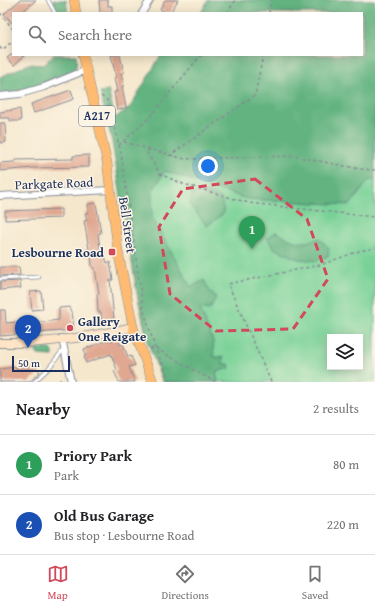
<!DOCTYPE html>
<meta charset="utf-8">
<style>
:root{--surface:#fff;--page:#f2f2f2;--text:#202124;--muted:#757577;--line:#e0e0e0;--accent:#d1495b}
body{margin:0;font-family:"Gentium Book Plus",serif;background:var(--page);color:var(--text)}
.controls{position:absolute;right:12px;bottom:12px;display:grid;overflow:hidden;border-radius:0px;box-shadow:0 2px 10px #0003}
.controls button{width:36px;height:36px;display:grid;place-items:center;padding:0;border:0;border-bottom:1px solid var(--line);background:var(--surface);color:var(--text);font:20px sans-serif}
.scale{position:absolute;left:12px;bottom:10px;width:58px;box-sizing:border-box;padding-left:4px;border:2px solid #1b2f5e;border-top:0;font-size:11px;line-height:14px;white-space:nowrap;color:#1b2f5e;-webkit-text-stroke:3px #fcf5e5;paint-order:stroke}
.you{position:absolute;left:208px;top:166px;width:14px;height:14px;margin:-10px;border:3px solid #fff;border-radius:50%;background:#1a73e8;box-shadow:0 0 0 6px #1a73e833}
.badge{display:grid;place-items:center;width:26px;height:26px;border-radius:50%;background:var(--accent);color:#fff;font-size:13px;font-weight:700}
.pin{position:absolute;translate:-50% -33px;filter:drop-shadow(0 1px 2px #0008)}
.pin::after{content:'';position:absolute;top:21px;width:14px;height:12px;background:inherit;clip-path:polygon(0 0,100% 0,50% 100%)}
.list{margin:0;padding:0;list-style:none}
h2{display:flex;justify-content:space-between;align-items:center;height:52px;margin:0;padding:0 16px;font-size:17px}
h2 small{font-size:13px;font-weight:400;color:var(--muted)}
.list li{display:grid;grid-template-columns:26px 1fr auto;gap:12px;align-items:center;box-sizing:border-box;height:60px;padding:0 16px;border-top:1px solid var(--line)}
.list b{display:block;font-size:15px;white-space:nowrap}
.list p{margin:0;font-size:13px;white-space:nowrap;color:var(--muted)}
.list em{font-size:13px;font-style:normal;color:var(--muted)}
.icon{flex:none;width:22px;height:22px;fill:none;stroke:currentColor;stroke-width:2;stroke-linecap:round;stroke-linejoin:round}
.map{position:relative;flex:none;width:375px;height:382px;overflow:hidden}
.search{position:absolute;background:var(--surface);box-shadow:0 2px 10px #0003;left:12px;right:12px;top:12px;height:44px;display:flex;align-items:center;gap:10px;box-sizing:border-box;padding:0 14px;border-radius:0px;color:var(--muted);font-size:15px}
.sheet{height:172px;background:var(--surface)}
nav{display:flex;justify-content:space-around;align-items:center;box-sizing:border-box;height:56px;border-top:1px solid var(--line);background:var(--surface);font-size:11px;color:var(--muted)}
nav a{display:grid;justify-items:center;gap:2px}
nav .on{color:var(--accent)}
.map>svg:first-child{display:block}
</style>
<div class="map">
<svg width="375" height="382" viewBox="0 0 375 382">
<rect width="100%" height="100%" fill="#fcf5e5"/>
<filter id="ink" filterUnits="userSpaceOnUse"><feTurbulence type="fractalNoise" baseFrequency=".025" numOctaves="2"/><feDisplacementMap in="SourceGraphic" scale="8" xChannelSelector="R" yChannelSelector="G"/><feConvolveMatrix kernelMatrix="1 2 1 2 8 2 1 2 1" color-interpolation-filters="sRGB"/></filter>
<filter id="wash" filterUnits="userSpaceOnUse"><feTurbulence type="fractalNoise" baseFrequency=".012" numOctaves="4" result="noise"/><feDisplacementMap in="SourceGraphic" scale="16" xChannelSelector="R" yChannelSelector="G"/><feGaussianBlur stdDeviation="0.9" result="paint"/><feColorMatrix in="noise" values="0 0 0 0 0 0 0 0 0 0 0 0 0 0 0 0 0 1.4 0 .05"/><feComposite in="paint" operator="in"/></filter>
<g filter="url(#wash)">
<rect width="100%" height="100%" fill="#f5e7cc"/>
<path fill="#78d197" stroke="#4a807a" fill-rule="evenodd" d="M125,139L375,181V382H163L148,343L137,293ZM330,337H360V367H330Z"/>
<g fill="#62b380" stroke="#3e716f">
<path d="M53,0H66L68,13H57Z"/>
<path d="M208,0H375V181L369,180L350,205L247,199L165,171L152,192V217L191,287L204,280L210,292L216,297L211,308L200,309L213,341L214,357H223V364H229L230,368L216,372L218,382H163L148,343L137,293L112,142L100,92L108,90L115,118L130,107L161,55H362V13H201Z"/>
<path d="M53,55H76L77,62L75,69C51,81 27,91 0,94V77L29,64L43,65Z"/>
<path d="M206,192L221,198L224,213L207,226L190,205L192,194Z"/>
<path d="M276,232C295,242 298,246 319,238L329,248L328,256L317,261L298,259L275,249L267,238Z"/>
<path d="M34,348L51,349L53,352V356L38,355Z"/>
</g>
<g id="blocks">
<g fill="#e0a791">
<path d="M20,0H36L21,13H13V24L4,14Z"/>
<path d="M99,0H108V6H112V13H100Z"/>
<path d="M165,0H178L170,13H166L160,9Z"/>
<path d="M11,55H25L14,65L7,58Z"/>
<path d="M111,55H120L124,73H121L124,86H122L126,108L117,110L114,92H117L114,78L116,77Z"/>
<path d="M71,90L74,99L34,113L31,104Z"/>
<path d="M20,109L21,121H10V118H0V112Z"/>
<path d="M0,123H5L6,142L0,143Z"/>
<path d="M89,155V167L33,168L0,171V163L15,162V160L73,159V156Z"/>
<path d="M96,203L101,233L98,234L100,248H103L107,263L110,262L113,280H110L114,319L101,320V312H98L97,294H99L95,268L92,266L91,256L86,257L85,250L89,249L84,221L87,220L85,213H88V204Z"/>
<path d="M61,209V218L5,220V211Z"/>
<path d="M0,267H19L20,275L0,276Z"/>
<path d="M20,281L21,288L0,290V282Z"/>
<path d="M41,291L43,309L32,310L30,292Z"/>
<path d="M70,307V311H72L74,330L0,336V310H5L6,323L18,322V325L59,320V308Z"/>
<path d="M118,338L120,345L123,344L128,357L131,356L135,365L129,367L135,382H119L114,371L117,370L111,354L86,363L84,356L86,355L84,349L111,339V341Z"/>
<path d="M35,366L40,372L29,382H0V369L16,367L17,369H31Z"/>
</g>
</g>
</g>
<g filter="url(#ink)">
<use href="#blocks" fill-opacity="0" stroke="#888b95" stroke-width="1"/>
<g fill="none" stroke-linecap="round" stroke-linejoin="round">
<defs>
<g id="lane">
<path d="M48,0L55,13"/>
<path d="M0,279L39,277"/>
<path d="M34,382L48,369L63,350"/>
</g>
<g id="street">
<path d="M142,13L150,0"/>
<path d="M0,96L20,94L44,87L86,70"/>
<path d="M0,196L110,190"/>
<path d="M62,338L71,382"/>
</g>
<path id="secondary" d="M0,343C44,344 90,337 133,327"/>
<g id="primary">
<path d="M74,0L76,13"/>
<path d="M83,55L107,162L118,251L133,327L153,382"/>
</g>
</defs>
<use href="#lane" stroke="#888b95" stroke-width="4.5"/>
<use href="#street" stroke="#888b95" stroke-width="8"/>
<use href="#secondary" stroke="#888b95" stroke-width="10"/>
<use href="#primary" stroke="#888b95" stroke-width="10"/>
<g stroke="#888b95" stroke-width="1.5" stroke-dasharray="3 3" stroke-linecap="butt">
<path d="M0,13L13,29"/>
<path d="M227,13L236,0"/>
<path d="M269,13L271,0"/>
<path d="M0,47L2,50L13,41"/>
<path d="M101,96L107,100L121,153L143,308L155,348L171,382"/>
<path d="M124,142L185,159L293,156L360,169L375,170"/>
<path d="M119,145L148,119L201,55"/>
<path d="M150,150L146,151L160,174L183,184L249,203L375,217"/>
<path d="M169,156L255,95L263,55"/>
<path d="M96,317L100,326"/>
<path d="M150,349L155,348L215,382"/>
<path d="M60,382V380L64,379"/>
<path d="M271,382L228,284L320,265L359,251L375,248"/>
</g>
<use href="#lane" stroke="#fff" stroke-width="3"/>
<use href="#street" stroke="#fff" stroke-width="6"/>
<use href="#secondary" stroke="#ffe4c6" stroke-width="8"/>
<use href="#primary" stroke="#febb71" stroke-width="9"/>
</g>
</g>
<path fill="none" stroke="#d1495b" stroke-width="3" stroke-dasharray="8 5" stroke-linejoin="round" d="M255,179L307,219L328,279L293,329L216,331L170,294L159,227L183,189Z"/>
<g fill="#d1495b" stroke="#fcf5e5" stroke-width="1.5">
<rect x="108" y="248" width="8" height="8" rx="2"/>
<circle cx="70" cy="328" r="4"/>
</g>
<g text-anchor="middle" stroke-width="3" stroke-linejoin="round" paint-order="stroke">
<rect fill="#fcf5e5" stroke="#5e6a86" stroke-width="1" x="79" y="106" width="36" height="20" rx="3"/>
<g font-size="12" font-weight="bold" fill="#1b2f5e">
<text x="97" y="120">A217</text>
</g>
<g font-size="13" fill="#1b2f5e" stroke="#fcf5e5">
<text transform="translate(54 183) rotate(-2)" y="5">Parkgate Road</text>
<text transform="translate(128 225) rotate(82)" y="5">Bell Street</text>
</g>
<g font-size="13" font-weight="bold" fill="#1b2f5e" stroke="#fcf5e5" text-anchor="end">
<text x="104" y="257">Lesbourne Road</text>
<text x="78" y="326" text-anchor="start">Gallery<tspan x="78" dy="15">One Reigate</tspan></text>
</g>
</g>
</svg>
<div class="controls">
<button><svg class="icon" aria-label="layers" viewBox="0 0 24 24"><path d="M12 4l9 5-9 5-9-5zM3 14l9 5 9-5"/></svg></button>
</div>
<div class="scale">50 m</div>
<div class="you"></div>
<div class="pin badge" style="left:252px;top:249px;background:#2e9e5b">1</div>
<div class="pin badge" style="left:28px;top:348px;background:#1a4fb4">2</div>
<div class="search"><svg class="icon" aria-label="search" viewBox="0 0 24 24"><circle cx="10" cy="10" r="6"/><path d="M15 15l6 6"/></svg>Search here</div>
</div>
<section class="sheet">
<h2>Nearby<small>2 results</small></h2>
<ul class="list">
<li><span class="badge" style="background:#2e9e5b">1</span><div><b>Priory Park</b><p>Park</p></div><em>80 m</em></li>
<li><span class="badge" style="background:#1a4fb4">2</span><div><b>Old Bus Garage</b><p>Bus stop · Lesbourne Road</p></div><em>220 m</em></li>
</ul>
</section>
<nav>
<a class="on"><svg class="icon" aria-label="map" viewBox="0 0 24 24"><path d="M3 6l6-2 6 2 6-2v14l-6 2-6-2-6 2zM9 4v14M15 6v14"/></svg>Map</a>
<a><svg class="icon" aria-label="directions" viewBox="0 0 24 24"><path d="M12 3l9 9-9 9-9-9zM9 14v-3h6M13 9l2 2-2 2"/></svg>Directions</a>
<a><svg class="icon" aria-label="saved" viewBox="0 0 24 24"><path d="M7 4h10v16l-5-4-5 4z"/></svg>Saved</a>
</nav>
